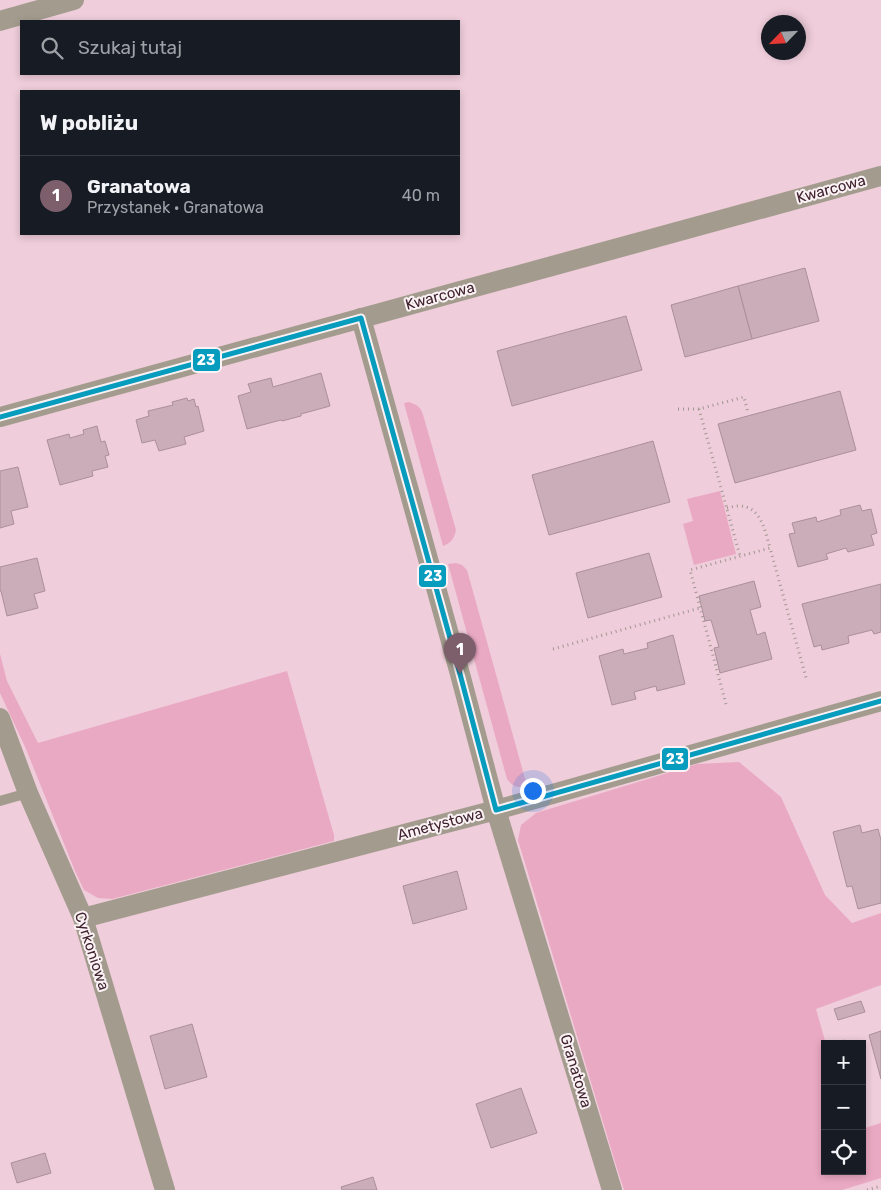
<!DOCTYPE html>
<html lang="pl">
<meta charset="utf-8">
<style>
:root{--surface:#171b24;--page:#242831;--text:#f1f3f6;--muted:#9ea1a6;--line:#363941;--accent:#7d5e6b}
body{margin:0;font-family:Rubik,sans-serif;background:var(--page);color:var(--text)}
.controls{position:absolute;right:15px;bottom:15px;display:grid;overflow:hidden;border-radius:0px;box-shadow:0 2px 8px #0003}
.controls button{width:45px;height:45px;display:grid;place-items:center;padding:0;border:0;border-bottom:1px solid var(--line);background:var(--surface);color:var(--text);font:25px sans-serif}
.compass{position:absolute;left:761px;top:15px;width:45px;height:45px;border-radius:50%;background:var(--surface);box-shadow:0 2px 8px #0003;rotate:245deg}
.you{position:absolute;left:532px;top:790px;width:18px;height:18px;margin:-12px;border:4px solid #fff;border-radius:50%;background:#1a73e8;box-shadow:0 0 0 8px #1a73e833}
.badge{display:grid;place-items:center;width:32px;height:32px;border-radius:50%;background:var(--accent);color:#fff;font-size:16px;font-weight:700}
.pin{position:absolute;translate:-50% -41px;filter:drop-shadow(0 1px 2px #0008)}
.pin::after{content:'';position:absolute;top:26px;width:18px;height:15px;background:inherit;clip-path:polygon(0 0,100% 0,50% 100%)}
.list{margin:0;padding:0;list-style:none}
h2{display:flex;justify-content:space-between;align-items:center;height:65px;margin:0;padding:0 20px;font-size:21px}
h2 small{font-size:16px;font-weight:400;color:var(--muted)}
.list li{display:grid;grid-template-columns:32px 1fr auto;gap:15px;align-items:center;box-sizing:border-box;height:80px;padding:0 20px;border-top:1px solid var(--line)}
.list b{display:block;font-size:19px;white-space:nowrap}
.list p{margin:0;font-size:16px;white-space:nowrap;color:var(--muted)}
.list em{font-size:16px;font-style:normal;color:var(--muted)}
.icon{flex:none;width:28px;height:28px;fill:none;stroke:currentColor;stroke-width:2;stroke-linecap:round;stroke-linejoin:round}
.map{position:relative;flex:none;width:881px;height:1190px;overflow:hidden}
.search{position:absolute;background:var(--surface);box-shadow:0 2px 8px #0003;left:20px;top:20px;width:440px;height:55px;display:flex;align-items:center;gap:12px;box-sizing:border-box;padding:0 18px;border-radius:0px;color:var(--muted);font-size:19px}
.panel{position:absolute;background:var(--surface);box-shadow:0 2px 8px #0003;left:20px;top:90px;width:440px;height:145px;border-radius:0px}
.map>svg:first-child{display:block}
</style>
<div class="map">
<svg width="881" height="1190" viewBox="0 0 881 1190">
<rect width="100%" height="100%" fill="#efcdda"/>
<g fill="#eaa9c2">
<path d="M409,402C420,406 421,408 424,418L456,530C454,539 451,543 443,546L404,403Z"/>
<path d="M720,491L736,554L694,565L683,524L693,521L687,499Z"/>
<path d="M456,563L462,565L467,570L527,786C517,788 513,787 507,779L448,564Z"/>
<path d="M0,654L7,681L38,743L287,671L334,835V841L112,899L98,898L84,890L75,871L26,749L0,693Z"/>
<path d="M739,762L781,797L825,895L852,923L881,913V985L816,1009L826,1044L825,1171H862V1129L881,1123V1178L842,1190H624L615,1162L518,840L521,825L536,813L697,764Z"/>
</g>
<g fill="#caadb8" stroke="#ab8f9b">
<path d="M805,268L819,321L752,339L738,286Z"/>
<path d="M738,286L752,339L685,357L671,305Z"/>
<path d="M626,316L642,370L512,406L497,351Z"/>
<path d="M321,373L330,406L301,414V416L282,421L281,420L247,429L238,396L251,392L248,384L271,378L273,387Z"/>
<path d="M840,391L856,450L735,483L718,424Z"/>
<path d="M187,398L188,401L194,399L196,407L198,406L204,431L184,437L186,444L159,451L155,440L142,443L136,420L149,416L148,411L173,405L172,402Z"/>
<path d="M97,426L101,442L105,441L109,455L105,456L108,467L92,471L93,476L60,485L47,440L69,434L70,438L84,434L83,430Z"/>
<path d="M653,441L670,502L549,535L532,475Z"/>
<path d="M18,467L28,507L11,511L14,524L0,528V471Z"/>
<path d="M860,505L862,511L871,509L877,533L871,535L874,545L848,552L846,548L826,554L828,559L798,567L789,534L795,533L792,523L816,517L817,522L841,515L840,510Z"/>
<path d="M649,553L662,597L588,618L576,573Z"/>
<path d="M37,558L45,591L34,594L38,608L7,616L1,591H0V567Z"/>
<path d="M754,581L761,607L750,610L757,635L765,632L772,659L720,673L714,648L719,647L711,620L705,621L699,596Z"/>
<path d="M881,584V632L874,634L872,630L848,636L849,643L822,650L821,645L814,647L802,604Z"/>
<path d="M673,635L685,684L657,691L656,686L634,692L636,699L612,705L599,656L623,649L624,654L648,648L647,643Z"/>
<path d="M860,825L862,833L878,829L881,840V903L858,909L852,886L847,887L833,832Z"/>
<path d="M457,871L467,909L413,924L403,886Z"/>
<path d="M861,1001L865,1012L838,1020L834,1009Z"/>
<path d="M192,1024L207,1077L165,1089L150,1036Z"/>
<path d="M881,1031V1079L869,1035Z"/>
<path d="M845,1040L846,1044H834Z"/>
<path d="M521,1088L537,1133L491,1148L476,1104Z"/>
<path d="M45,1153L51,1173L17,1183L11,1163Z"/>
<path d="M373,1177L377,1190H342L341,1187Z"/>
</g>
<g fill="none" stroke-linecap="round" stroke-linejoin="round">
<g stroke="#a19790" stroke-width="3" stroke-dasharray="1 4" stroke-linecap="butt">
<path d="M678,409H699L744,397L748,413"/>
<path d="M699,409L740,556"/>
<path d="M727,508C731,507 735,506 739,506C761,506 765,531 770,548"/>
<path d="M553,649L700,608"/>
<path d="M726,704L690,570L770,548L807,681"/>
<path d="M867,1190L881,1186"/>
</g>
<path stroke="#a39c8e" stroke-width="10" d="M0,801L28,793"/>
<g stroke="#a39c8e" stroke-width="20">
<path d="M0,21L74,0"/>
<path d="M361,318L460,674L496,810L612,1190"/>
<path d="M0,417L881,176"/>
<path d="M0,718L28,793L83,918L165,1190"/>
<path d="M83,918L496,810L881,701"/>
</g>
<defs>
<path id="bus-1" d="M0,417L361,318L460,674L496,810L881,701"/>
</defs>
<use href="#bus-1" stroke="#faf2f4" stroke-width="9"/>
<use href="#bus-1" stroke="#069cbe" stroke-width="5"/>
</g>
<g text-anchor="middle" stroke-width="4" stroke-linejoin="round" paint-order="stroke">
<g font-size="15" fill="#40232f" stroke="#faf2f4">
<text transform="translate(831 189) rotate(-15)" y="5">Kwarcowa</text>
<text transform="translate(440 296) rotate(-15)" y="5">Kwarcowa</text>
<text transform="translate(440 824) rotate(-15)" y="5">Ametystowa</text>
<text transform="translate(92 951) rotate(72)" y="5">Cyrkoniowa</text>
<text transform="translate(576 1071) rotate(73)" y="5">Granatowa</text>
</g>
</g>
<g stroke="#faf2f4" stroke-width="2">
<rect x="192" y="348" width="29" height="24" rx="5" fill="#069cbe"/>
<rect x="418" y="564" width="29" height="24" rx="5" fill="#069cbe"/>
<rect x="661" y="747" width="28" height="24" rx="5" fill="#069cbe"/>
</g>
<g font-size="14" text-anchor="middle" font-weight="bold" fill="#fff">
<text x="206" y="365">23</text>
<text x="433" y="581">23</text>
<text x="675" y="764">23</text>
</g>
</svg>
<div class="controls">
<button>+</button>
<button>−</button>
<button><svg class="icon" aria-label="locate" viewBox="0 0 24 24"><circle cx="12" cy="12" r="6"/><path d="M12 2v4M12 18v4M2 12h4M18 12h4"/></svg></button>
</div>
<svg class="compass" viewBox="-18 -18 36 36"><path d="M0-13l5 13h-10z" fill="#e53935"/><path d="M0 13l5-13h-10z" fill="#9ea1a6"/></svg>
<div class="you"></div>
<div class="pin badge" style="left:460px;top:674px">1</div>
<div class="search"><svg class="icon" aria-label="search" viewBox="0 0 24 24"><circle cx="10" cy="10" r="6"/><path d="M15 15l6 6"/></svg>Szukaj tutaj</div>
<section class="panel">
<h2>W pobliżu<small></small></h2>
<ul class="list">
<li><span class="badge">1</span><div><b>Granatowa</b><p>Przystanek · Granatowa</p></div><em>40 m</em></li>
</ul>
</section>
</div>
